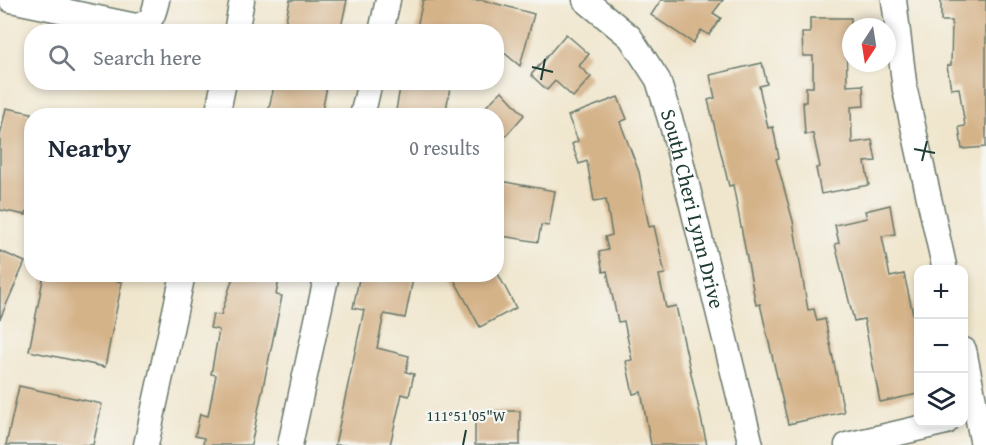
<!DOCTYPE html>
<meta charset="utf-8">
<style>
:root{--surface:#fff;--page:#f6f6f7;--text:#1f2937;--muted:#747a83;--line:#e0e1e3}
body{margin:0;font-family:"Gentium Book Plus",serif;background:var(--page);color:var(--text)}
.controls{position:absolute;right:18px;bottom:18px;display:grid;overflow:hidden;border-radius:12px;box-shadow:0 3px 9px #0003}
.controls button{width:54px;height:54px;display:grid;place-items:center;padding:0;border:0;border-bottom:2px solid var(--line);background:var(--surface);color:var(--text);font:30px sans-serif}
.compass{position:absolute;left:842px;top:18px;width:54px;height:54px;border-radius:50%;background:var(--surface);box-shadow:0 3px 9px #0003;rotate:192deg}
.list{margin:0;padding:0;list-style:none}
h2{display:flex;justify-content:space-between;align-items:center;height:78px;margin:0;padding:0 24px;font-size:26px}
h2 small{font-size:20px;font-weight:400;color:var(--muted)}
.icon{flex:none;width:33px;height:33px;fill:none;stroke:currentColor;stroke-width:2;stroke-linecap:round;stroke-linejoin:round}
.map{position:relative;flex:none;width:986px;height:445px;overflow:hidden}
.search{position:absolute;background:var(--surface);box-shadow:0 3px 9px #0003;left:24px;top:24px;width:480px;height:66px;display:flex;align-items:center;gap:15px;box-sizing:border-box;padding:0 21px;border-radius:24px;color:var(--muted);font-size:22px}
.panel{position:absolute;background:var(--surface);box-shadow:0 3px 9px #0003;left:24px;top:108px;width:480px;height:174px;border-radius:24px}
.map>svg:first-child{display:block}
</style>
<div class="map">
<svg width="986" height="445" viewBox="0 0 986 445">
<rect width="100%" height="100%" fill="#f6f6f2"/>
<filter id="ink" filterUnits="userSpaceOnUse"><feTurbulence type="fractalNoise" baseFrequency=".0167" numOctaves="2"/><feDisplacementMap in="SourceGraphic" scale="12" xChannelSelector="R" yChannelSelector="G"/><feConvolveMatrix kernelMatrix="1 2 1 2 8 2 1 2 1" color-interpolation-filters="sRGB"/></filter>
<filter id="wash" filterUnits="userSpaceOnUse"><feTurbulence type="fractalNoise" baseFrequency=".008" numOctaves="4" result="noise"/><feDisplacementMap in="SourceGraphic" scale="24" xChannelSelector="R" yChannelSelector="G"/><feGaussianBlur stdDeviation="1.35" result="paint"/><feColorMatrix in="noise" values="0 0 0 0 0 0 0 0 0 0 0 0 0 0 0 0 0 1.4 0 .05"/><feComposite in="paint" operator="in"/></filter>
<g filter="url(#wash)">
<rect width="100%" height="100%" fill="#f0e6cd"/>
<g id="blocks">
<g fill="#d5b389">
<path d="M290,0H347L340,32H315L285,24Z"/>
<path d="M423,0H483L534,14L520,66L496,46V32H416Z"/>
<path d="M661,0H723L713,13L721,18L709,35L701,30L693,43L651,15Z"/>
<path d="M941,0H986V147L962,149L959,127L965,126L959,88L951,89L947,66L951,65L952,21H941Z"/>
<path d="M810,18H851V37H846L847,86L863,85L864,106L851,107L852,143L872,140L876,161L865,162L869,185L821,194L816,168L820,167L813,134H805L803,102H806V87H813V56H803L802,33H810Z"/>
<path d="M566,34L589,54L579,66L591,77L573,97L555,81L547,90L531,75Z"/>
<path d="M762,63L767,84L759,86L768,128L773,127L779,158L776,159L793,221L808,310L814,309L817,321L825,319L844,412L788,424L760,304L756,305L733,185L729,186L708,100L715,98L710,75Z"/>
<path d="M275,82H328L321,116H267Z"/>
<path d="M401,82H451L445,116H395Z"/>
<path d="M502,91L524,115L496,147V116H476Z"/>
<path d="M618,97L627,119L620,122L639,172L649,227L654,226L665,274L659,275L666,308L676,306L707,445H651L641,392L633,394L626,361L632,360L624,321L618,322L607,271L603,272L599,252L608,250L605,237L612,235L606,199L594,201L587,161L579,164L572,144L578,141L568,116Z"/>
<path d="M6,108L32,113V187L26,215L0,210V136Z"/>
<path d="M500,181L555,191L549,226L541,225L538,242L496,235V203Z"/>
<path d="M890,205L895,234L882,236L890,277L904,274L918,336V394L880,402L864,319L854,321L835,244L839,243L835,225L867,218L865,211Z"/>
<path d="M0,251L25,262L0,319Z"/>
<path d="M44,274H83L122,282L105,367L29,351Z"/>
<path d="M234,274H280L276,295L282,296L251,445H203L204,438L195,436L200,414L208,416L216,375L211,374L219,330L210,328L213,314L221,315Z"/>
<path d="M360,274H414L405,318L384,314L377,348L409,356L406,372L414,374L409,396L402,394L390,445H335L364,310L353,308Z"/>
<path d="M451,274H498L516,308L480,327Z"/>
<path d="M19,386L102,404L93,445H6Z"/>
<path d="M487,411H520V445H475V420H486Z"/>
</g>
</g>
</g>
<g filter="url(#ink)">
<use href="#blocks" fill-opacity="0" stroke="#68786a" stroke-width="1.5"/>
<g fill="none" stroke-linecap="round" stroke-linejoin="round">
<defs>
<g id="minor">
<path d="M11,0L136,26C153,22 153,16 157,0"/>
<path id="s1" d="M585,0L630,37L658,80L674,132L751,445"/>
<path d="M894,0L905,90L945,270"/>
<path d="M236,32L242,0"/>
<path d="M381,32L388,0"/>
<path d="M217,116L224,82"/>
<path d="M362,116L370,82"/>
<path d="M964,350L983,445"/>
<path d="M146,445L183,274"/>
<path d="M290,445L327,274"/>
<path d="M847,445L946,422"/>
</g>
</defs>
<use href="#minor" stroke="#68786a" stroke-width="27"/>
<use href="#minor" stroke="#fff" stroke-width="24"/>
</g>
</g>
<path fill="none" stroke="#1f3d34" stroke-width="2" d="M532,67L553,72M541,80L545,59M914,149L935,153M922,161L927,141M463,445L466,430"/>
<g text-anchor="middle" stroke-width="4.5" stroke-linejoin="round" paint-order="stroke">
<g font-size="21" fill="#1f3d34" stroke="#f6f6f2">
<text dy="7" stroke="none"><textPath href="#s1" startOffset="243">South Cheri Lynn Drive</textPath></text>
</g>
</g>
<g font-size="15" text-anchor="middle" fill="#1f3d34" stroke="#f6f6f2" stroke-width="4.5" stroke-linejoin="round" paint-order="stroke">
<text x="466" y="421">111°51'05"W</text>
</g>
</svg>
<div class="controls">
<button>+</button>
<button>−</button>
<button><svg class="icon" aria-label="layers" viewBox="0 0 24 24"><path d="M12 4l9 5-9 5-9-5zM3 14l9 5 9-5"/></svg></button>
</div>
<svg class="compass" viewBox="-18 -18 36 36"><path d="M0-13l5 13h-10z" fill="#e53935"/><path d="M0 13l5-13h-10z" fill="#747a83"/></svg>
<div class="search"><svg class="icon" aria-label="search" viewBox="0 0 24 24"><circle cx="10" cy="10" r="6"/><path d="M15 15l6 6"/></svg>Search here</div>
<section class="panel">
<h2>Nearby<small>0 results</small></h2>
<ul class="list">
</ul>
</section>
</div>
